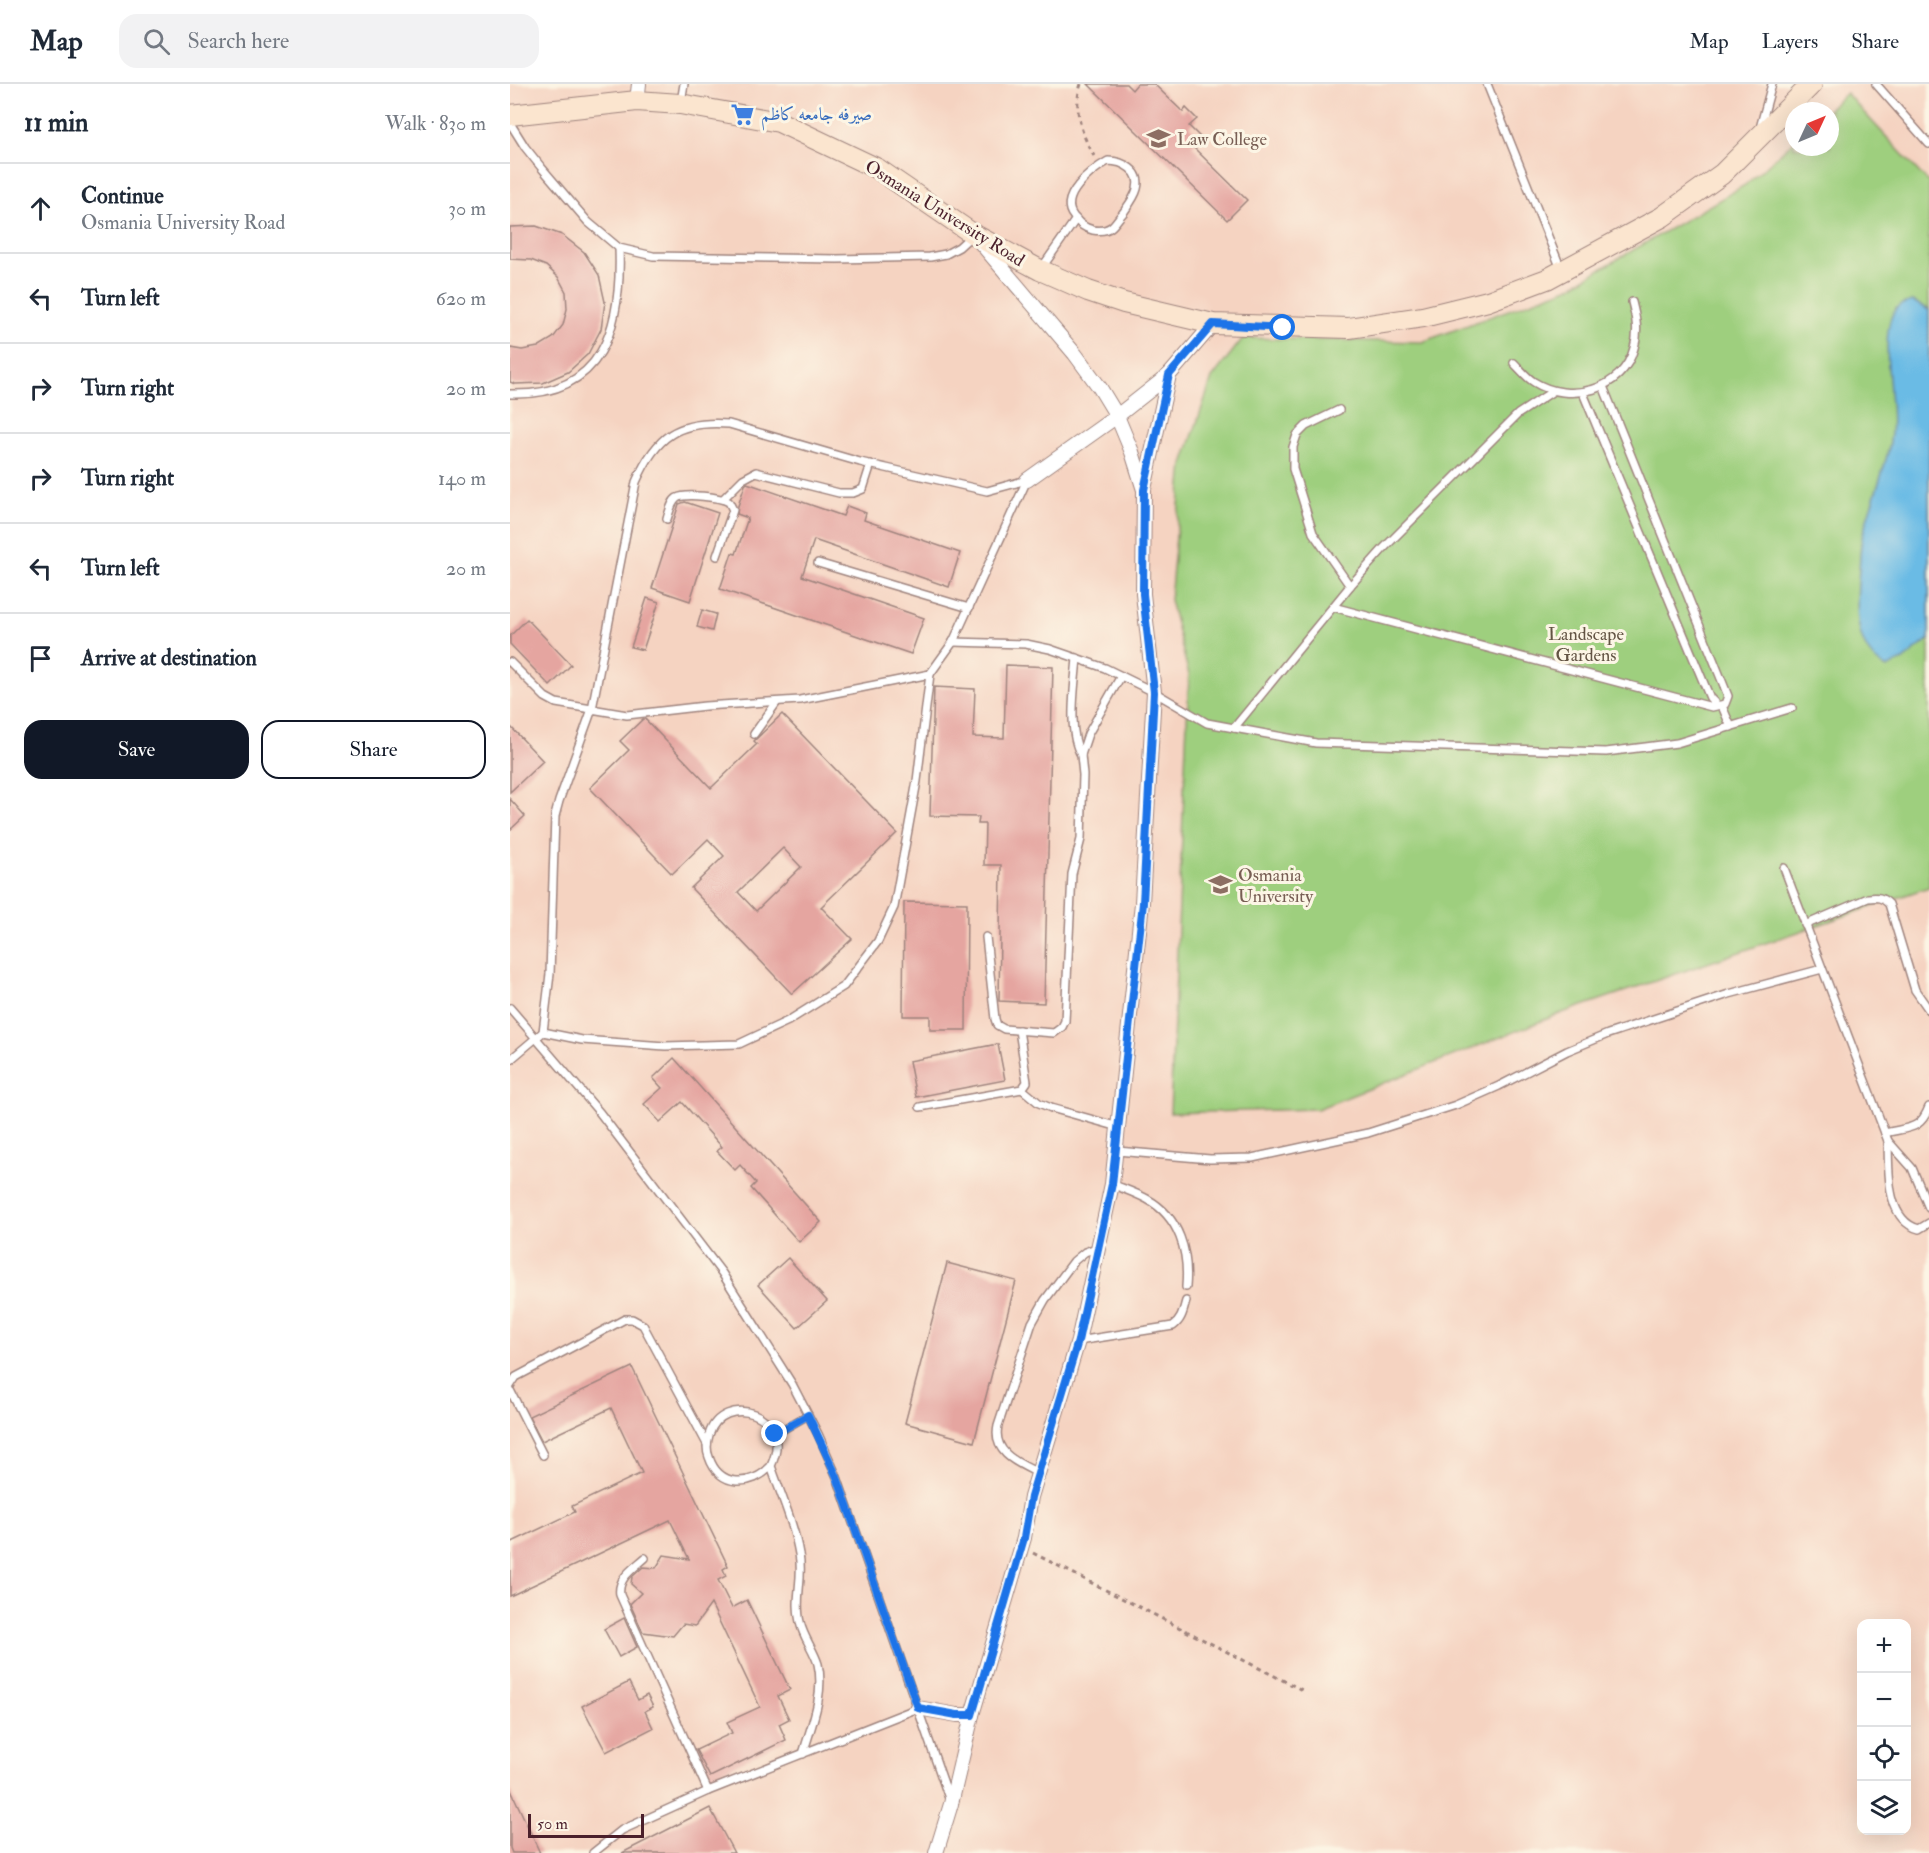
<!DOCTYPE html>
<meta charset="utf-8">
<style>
:root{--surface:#fff;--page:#f2f2f3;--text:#1f2937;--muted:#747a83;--line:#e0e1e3;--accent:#111827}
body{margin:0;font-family:"IM FELL Double Pica",Amiri,serif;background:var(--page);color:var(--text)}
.controls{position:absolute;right:18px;bottom:18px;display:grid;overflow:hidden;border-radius:12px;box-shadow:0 6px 24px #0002}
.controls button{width:54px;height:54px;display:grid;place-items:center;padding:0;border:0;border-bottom:2px solid var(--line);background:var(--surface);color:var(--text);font:30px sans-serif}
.compass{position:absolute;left:1275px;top:18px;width:54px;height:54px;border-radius:50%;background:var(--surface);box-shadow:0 6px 24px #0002;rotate:46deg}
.scale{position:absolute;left:18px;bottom:15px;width:116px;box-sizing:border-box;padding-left:6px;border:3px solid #4a1f2b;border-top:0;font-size:16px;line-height:21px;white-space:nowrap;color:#4a1f2b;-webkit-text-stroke:4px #fcf5e5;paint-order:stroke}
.stop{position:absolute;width:18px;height:18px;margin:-14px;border:4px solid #1a73e8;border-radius:50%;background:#fff}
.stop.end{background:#1a73e8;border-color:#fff;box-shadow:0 2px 6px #0008}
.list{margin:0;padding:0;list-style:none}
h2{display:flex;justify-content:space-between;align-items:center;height:78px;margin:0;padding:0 24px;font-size:26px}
h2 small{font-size:20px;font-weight:400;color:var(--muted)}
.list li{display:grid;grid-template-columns:39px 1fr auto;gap:18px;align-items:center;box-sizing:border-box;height:90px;padding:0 24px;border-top:2px solid var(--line)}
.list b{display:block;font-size:22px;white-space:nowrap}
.list p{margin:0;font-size:20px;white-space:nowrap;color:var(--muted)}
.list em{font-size:20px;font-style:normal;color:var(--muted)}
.actions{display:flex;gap:12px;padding:18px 24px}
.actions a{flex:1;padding:14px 0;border:2px solid var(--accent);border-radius:18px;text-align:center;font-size:21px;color:var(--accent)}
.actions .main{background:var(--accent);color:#fff}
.icon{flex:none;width:33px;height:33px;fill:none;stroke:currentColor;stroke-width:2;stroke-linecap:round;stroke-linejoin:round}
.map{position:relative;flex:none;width:1419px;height:1769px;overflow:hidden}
header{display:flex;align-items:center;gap:36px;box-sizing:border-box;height:84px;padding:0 30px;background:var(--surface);border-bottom:2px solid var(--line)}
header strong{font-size:28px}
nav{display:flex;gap:33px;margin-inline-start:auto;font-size:21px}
.search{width:420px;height:54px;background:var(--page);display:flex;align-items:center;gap:15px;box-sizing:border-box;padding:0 21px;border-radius:18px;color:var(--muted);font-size:22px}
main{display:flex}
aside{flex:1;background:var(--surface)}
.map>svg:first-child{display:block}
</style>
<header>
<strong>Map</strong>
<div class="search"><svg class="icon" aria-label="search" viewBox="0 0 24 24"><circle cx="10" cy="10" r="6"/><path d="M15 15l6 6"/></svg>Search here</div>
<nav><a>Map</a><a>Layers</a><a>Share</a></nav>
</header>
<main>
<aside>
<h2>11 min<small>Walk · 830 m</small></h2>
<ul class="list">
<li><svg class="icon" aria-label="ahead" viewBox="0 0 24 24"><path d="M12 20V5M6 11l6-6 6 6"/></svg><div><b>Continue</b><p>Osmania University Road</p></div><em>30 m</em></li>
<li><svg class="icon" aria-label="left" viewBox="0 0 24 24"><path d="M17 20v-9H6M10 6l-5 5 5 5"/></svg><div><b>Turn left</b></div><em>620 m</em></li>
<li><svg class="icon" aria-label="right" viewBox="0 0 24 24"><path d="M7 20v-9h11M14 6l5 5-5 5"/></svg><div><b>Turn right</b></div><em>20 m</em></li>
<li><svg class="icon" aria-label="right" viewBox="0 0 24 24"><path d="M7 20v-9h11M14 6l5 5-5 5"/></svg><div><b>Turn right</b></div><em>140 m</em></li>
<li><svg class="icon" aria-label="left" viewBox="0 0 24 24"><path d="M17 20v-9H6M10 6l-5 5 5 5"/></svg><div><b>Turn left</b></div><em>20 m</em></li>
<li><svg class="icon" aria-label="arrive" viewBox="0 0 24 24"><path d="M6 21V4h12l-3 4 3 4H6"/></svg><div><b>Arrive at destination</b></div></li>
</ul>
<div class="actions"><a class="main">Save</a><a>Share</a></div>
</aside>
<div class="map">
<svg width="1419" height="1769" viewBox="0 0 1419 1769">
<rect width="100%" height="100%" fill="#fcf5e5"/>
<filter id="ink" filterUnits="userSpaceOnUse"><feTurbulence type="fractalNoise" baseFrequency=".0167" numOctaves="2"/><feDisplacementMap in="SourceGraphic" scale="12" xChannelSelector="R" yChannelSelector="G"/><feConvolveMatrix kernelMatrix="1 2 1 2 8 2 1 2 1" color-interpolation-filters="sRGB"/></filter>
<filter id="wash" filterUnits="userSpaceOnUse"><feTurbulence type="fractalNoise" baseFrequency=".008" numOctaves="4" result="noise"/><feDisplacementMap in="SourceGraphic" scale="24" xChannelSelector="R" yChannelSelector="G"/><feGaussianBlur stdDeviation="1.35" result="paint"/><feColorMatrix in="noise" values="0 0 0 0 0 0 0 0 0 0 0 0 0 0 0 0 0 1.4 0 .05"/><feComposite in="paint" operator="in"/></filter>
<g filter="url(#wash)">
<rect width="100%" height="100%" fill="#f4ead0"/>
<path fill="#f5d3c1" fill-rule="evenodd" d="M0,0H1419V1769H0ZM1284,27H1320V63H1284ZM1352,1540H1396V1746H1352Z"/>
<path fill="#9ecf7e" stroke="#747754" stroke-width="1.5" d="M1336,9L1419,99V803L1052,929L807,1025L660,1029L679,591L660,516L673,380L702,294L733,254L912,258L1058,204L1235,101L1284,57V63H1320V27H1317Z"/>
<path fill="#6abbe5" stroke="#5a6d88" stroke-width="1.5" d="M1403,217L1419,226V555L1393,576L1377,584C1342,566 1346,520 1349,486C1350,476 1350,464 1352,454C1359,422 1374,391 1380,358C1383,341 1382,325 1380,308C1379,287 1370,235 1390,221C1393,219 1399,218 1403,217Z"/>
<g id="blocks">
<g fill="#e5a5a0" fill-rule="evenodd">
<path d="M578,0H616L622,6L627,0H644L673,28L676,24L687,35L679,42L690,53L682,62L737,116L717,136Z"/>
<path d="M26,142L52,151L74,168L89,191L95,218L91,245L78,270L58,288L33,299L5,300L0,298V264L12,266L28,263L43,254L53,241L57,225L56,208L48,193L36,182L21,176L0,175V143Z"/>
<path d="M237,399L333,432L337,422L356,429L354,436L450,469L439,503L304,456L292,492L414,534L401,570L210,505L222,469L226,470L238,434L227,430L228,422L235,401Z"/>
<path d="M175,418L208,429L180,517L142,504L169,420Z"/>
<path d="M137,514L149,518L133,566L121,563Z"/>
<path d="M192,526L206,530L202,547L187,543Z"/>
<path d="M17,535L61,581L40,602L0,560V552Z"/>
<path d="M496,581L543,583L534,919L489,917L491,781H474L475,740H468L469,733L420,732L424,603L465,605L463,653L494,654Z"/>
<path d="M272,630L387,749L311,823L342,855L282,910L181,804L214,772L198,755L162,790L80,704L119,666L110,657L133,635H135L201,704L247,660L244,657ZM273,764L291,783L246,827L228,808Z"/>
<path d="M0,642L33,677L0,708Z"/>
<path d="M0,715L15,732L0,746Z"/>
<path d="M394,818L457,819L456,946H420V932H393Z"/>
<path d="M488,960L495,996L406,1013L399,977Z"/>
<path d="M164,974L311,1138L289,1158L241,1104L246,1099L230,1081L225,1086L207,1067L212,1063L172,1018L150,1038L134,1020L152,1004L143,994Z"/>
<path d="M278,1174L317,1217L287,1244L248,1201Z"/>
<path d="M437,1179L506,1197L464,1358L395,1339Z"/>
<path d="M122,1283L218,1482L213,1485L216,1492L208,1496L222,1524L237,1516L280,1606L268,1612L279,1635L269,1640L276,1656L200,1693L186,1666L222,1649L217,1638L250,1623L201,1520L185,1542L173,1540L163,1552L133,1548L120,1520L131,1509L121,1500L122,1493L133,1483L146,1484L154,1471L179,1475L160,1436L0,1512V1459L65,1428L62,1422L132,1389L101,1324L32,1357L19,1332Z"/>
<path d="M114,1534L127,1563L109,1573L94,1545Z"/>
<path d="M119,1598L128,1616L137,1611L143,1623L135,1627L143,1644L96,1668L72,1622Z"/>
<path d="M0,1704L30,1769H2L0,1764Z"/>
<path d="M200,1724L224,1769H112Z"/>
</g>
</g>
</g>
<g filter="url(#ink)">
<use href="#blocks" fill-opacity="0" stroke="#9f847e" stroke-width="1.5"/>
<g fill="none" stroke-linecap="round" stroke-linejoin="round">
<defs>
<g id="lane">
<path d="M977,0L1051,185"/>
<path d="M1366,0L1419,60"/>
<path d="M171,18L174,0"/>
<path d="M0,39L15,63L31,83L78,138L109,164L143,172L327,175L420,173L436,170L449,163L461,152"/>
<path d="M1250,44L1262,0"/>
<path d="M598,77C613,77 632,87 627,105C625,113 618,122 613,129C609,133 605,140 601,143C596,147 589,147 583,146C574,144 570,140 564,133C547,113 582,86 598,77Z"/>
<path d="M531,185L566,135"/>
<path d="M1004,279C1010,285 1017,294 1024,298C1059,320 1113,307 1124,264C1129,247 1126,234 1122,218"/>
<path d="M1073,309L1200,614L1207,621"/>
<path d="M0,310C94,313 112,243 109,164"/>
<path d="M829,326L796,342L787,351L783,363V385L803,449L840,502"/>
<path d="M213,415L233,395L246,388L329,409H343L353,405L361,380"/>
<path d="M157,435C159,429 161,418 167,414C176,409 210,413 219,418L223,426L207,472"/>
<path d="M308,479L459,524"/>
<path d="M823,523L1202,623L1215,620L1218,612L1093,302"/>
<path d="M443,558L516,560L540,565L595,584L644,608L697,639L806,659L1096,668L1167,659L1282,624"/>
<path d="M567,574C565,601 557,647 571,671"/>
<path d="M0,578L35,613L46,619L117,631L195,622L290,616L420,590L443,558L517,396L477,407L350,378L219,340C168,336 146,352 126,398L82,625L49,717L45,732L40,890L33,948"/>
<path d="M1212,622L1221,643"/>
<path d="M724,644L840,502L873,465L1008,330L1043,307"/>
<path d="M244,650L267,618"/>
<path d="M1274,784L1378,1057C1379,1085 1375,1136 1409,1145L1419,1139"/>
<path d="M1295,841L1358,814C1368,813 1372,813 1379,820L1405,906L1419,926"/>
<path d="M476,853L485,935L487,941L494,945L544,949L552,943L555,937L562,790L571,755L573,691L571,671L578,650L611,592"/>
<path d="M0,924L90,1029L212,1189L282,1300L308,1350L327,1393L440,1717"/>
<path d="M0,976L33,948L72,956L155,962L229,960L278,937L334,902L368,857L384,823L407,697L420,590"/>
<path d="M512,1005L529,1019L541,1024L609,1043"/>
<path d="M410,1023L512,1005L517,998L509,946"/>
<path d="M1375,1049C1398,1043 1410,1047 1419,1023"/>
<path d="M1378,1057L1402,1084L1419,1124"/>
<path d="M607,1067L700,1075L742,1074L858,1049L946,1021L989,1002L1057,967L1098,950L1219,910L1312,885"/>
<path d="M602,1100C614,1105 626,1109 637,1115C670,1133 679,1169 676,1203"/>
<path d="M568,1257L663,1242C672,1236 673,1227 676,1217"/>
<path d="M0,1302L6,1293L115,1235H122L133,1241L197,1360"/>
<path d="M0,1306L33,1371"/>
<path d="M265,1350L298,1331"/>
<path d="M261,1382C242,1403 209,1404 199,1373C196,1366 197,1358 199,1351C212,1307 286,1329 261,1382C271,1411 284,1440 289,1470C294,1493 284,1515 290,1538C293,1553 304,1566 308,1580C315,1610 301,1642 293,1670"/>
<path d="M528,1389C508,1379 482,1369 488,1342L522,1239L535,1216L564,1177L575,1168L589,1163"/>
<path d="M135,1474C124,1484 107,1494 110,1511L198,1707L408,1624"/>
<path d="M83,1769L112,1746L198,1707"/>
</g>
<g id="street">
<path d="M127,17L129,0"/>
<path d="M517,396L607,332L659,291"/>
<path d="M634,405L659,291L703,240"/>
<path d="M408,1624L447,1631H462"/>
<path d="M426,1769L441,1720L462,1631L514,1454L521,1413L568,1257L602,1100L632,819L644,608L633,510L634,406L622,368L607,332L590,304L565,270L470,158"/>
</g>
<path id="secondary" d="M0,31L127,17L170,20L269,38L368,85L463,150L530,186L578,207L614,219L703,240L839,244L913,233L978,217L1037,195L1152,133L1212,90L1302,0"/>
</defs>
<use href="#lane" stroke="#9f847e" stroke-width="10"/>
<use href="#street" stroke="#9f847e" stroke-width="16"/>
<use href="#secondary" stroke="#9f847e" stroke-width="22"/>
<g stroke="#9f847e" stroke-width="3" stroke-dasharray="4.5 4.5" stroke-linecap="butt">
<path d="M571,0C563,25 571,50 584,72"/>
<path d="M523,1469L794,1607"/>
</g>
<use href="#lane" stroke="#fff" stroke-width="7"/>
<use href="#street" stroke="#fff" stroke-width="14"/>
<use href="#secondary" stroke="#fbe5cf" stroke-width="20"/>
</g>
</g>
<g fill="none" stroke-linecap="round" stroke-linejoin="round" filter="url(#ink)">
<path stroke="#1a73e8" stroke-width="8" d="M265,1350L298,1331L327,1393L408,1624L447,1631H462L514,1454L521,1413L568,1257L602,1100L633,819L644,608L633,510L634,406L659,291L703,240L773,244"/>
</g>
<defs>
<symbol id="supermarket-bare" viewBox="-9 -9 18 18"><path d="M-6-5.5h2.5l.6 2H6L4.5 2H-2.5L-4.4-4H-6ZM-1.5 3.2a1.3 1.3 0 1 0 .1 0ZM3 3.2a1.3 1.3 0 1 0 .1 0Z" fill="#3f7fe0" stroke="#fcf5e5" stroke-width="2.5" paint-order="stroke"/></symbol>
<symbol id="university-bare" viewBox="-9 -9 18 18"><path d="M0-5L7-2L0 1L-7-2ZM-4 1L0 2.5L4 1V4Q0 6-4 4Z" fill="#8d6e63" stroke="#fcf5e5" stroke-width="2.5" paint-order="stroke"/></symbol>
</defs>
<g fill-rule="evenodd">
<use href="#supermarket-bare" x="216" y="14" width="33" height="33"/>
<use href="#university-bare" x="632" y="38" width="33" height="33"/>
<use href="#university-bare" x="694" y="784" width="33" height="33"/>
</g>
<g text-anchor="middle" stroke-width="6" stroke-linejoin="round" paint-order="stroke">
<g font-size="18" fill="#366cbe" stroke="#fcf5e5" text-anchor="start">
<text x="251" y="36">صيرفه جامعه كاظم</text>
</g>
<g font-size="18" fill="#785e54" stroke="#fcf5e5" text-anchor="start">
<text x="667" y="61">Law College</text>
<text x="728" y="797">Osmania<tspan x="728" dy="21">University</tspan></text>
</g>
<g font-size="18" fill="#4a1f2b" stroke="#fcf5e5">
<text transform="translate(435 129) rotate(32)" y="6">Osmania University Road</text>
</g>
<g font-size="18" fill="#635444" stroke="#fcf5e5">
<text x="1076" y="556">Landscape<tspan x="1076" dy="21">Gardens</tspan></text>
</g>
</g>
</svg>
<div class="controls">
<button>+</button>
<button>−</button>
<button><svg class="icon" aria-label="locate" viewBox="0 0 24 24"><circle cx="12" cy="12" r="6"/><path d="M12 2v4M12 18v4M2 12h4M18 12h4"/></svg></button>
<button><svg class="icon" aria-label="layers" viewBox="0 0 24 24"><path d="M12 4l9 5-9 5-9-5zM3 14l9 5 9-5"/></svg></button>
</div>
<svg class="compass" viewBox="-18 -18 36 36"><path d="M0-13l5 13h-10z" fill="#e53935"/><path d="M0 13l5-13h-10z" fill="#747a83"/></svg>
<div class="scale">50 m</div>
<div class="stop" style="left:773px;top:244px"></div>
<div class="stop end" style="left:265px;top:1350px"></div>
</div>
</main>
